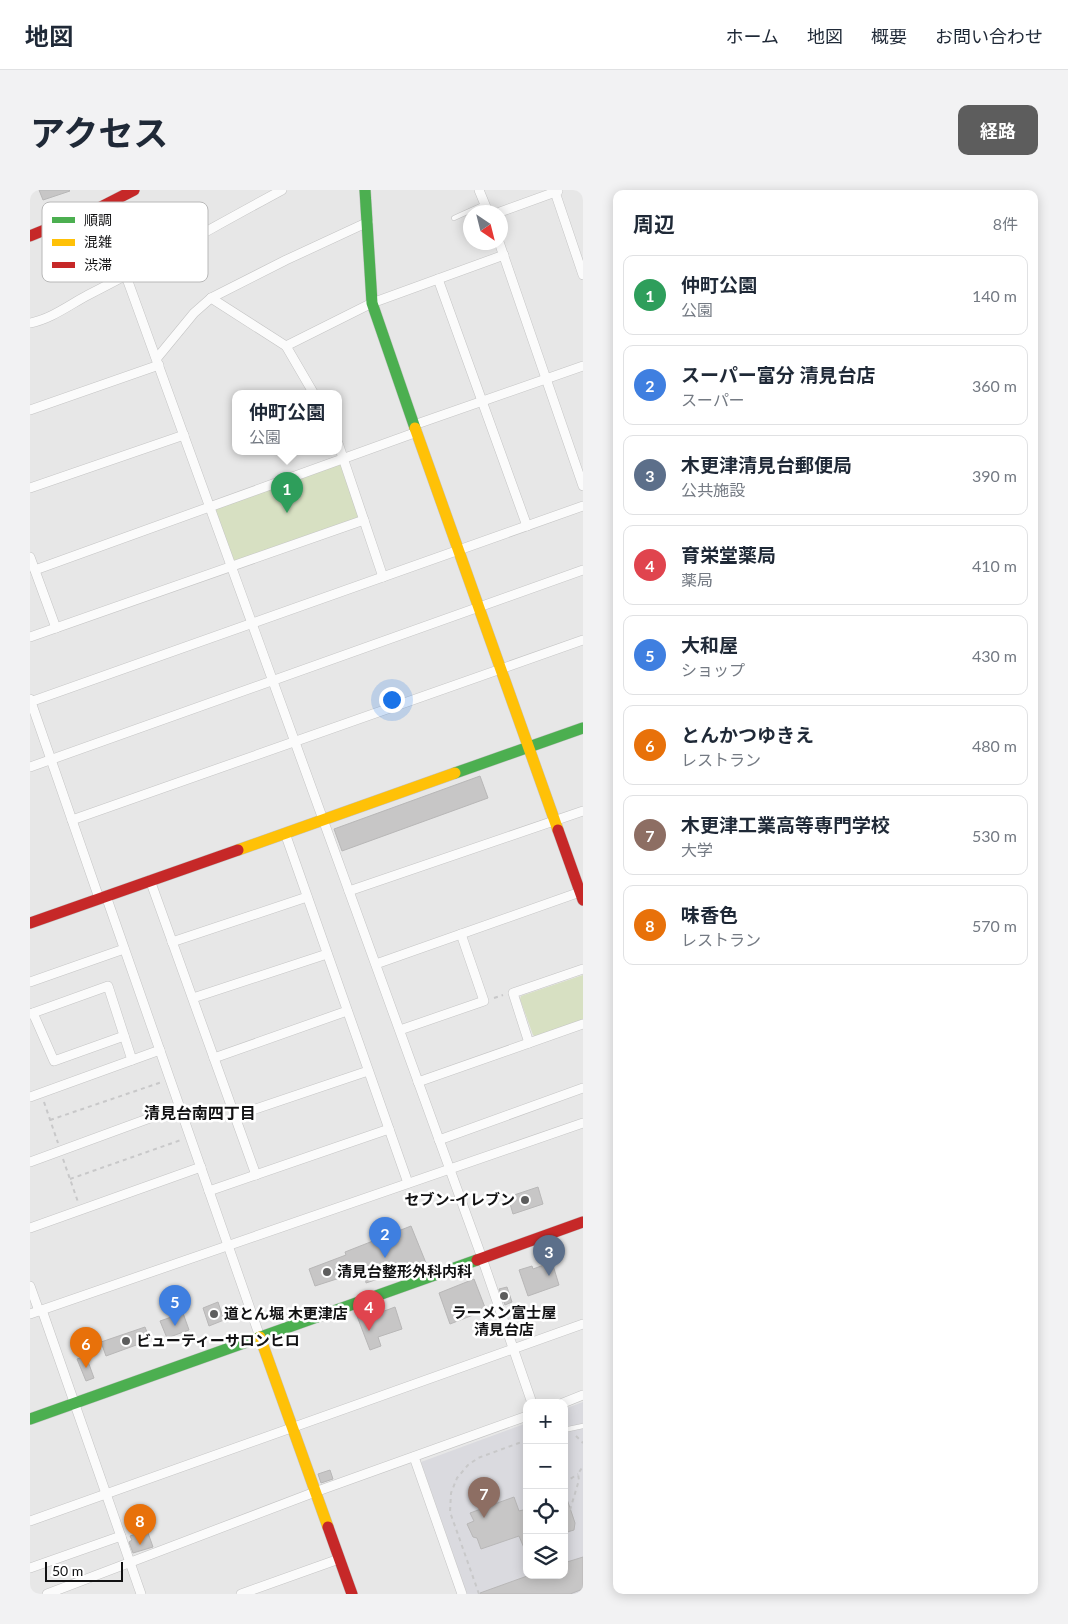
<!DOCTYPE html>
<html lang="ja">
<meta charset="utf-8">
<style>
:root{--surface:#fff;--page:#f2f2f3;--text:#1f2937;--muted:#747a83;--line:#e0e1e3;--accent:#5d5d5d}
body{margin:0;font-family:Lato,"Noto Sans JP",sans-serif;background:var(--page);color:var(--text)}
.controls{position:absolute;right:15px;bottom:15px;display:grid;overflow:hidden;border-radius:10px;box-shadow:0 2px 12px #0003}
.controls button{width:45px;height:45px;display:grid;place-items:center;padding:0;border:0;border-bottom:1px solid var(--line);background:var(--surface);color:var(--text);font:25px sans-serif}
.compass{position:absolute;left:433px;top:15px;width:45px;height:45px;border-radius:50%;background:var(--surface);box-shadow:0 2px 12px #0003;rotate:145deg}
.scale{position:absolute;left:15px;bottom:12px;width:78px;box-sizing:border-box;padding-left:5px;border:2px solid #121213;border-top:0;font-size:14px;line-height:18px;white-space:nowrap;color:#121213;-webkit-text-stroke:4px #fff;paint-order:stroke}
.you{position:absolute;left:361px;top:509px;width:18px;height:18px;margin:-12px;border:4px solid #fff;border-radius:50%;background:#1a73e8;box-shadow:0 0 0 8px #1a73e833}
.badge{display:grid;place-items:center;width:32px;height:32px;border-radius:50%;background:var(--accent);color:#fff;font-size:16px;font-weight:700}
.pin{position:absolute;translate:-50% -41px;filter:drop-shadow(0 1px 2px #0008)}
.pin::after{content:'';position:absolute;top:26px;width:18px;height:15px;background:inherit;clip-path:polygon(0 0,100% 0,50% 100%)}
.popup{position:absolute;left:202px;top:200px;width:110px;height:65px;box-sizing:border-box;display:grid;place-content:center;border-radius:10px;background:var(--surface);filter:drop-shadow(0 1px 4px #0005);font-size:16px;white-space:nowrap;color:var(--muted)}
.popup b{font-size:19px;color:var(--text)}
.popup::after{content:'';position:absolute;left:50%;top:100%;margin-left:-10px;border:10px solid transparent;border-top-color:var(--surface)}
.list{margin:0;padding:0;list-style:none}
h2{display:flex;justify-content:space-between;align-items:center;height:65px;margin:0;padding:0 20px;font-size:21px}
h2 small{font-size:16px;font-weight:400;color:var(--muted)}
.list li{display:grid;grid-template-columns:32px 1fr auto;gap:15px;align-items:center;box-sizing:border-box;height:80px;margin:0 10px 10px;padding:0 10px;border:1px solid var(--line);border-radius:10px}
.list b{display:block;font-size:19px;white-space:nowrap}
.list p{margin:0;font-size:16px;white-space:nowrap;color:var(--muted)}
.list em{font-size:16px;font-style:normal;color:var(--muted)}
.icon{flex:none;width:28px;height:28px;fill:none;stroke:currentColor;stroke-width:2;stroke-linecap:round;stroke-linejoin:round}
.map{position:relative;flex:none;width:553px;height:1404px;overflow:hidden;border-radius:10px}
header{display:flex;align-items:center;gap:30px;box-sizing:border-box;height:70px;padding:0 25px;background:var(--surface);border-bottom:1px solid var(--line)}
header strong{font-size:24px}
nav{display:flex;gap:28px;margin-inline-start:auto;font-size:18px}
.intro{display:flex;align-items:center;justify-content:space-between;box-sizing:border-box;height:120px;padding:0 30px}
h1{margin:0;font-size:35px}
.button{padding:12px 22px;border-radius:10px;background:var(--accent);color:#fff;font-size:18px;font-weight:700}
main{display:flex;gap:30px;padding:0 30px}
aside{flex:1;background:var(--surface);border-radius:10px;box-shadow:0 2px 12px #0003}
.map>svg:first-child{display:block}
</style>
<header>
<strong>地図</strong>
<nav><a>ホーム</a><a>地図</a><a>概要</a><a>お問い合わせ</a></nav>
</header>
<div class="intro"><h1>アクセス</h1><a class="button">経路</a></div>
<main>
<div class="map">
<svg width="553" height="1404" viewBox="0 0 553 1404">
<rect width="100%" height="100%" fill="#e7e7e7"/>
<path fill="#dadadf" d="M553,1212V1404H437L391,1272L497,1233V1385H534V1219Z"/>
<g fill="#d7e0c2">
<path d="M314,269L334,330L202,376L180,317Z"/>
<path d="M553,785V831L506,847L503,845L490,809L491,806Z"/>
</g>
<g fill="#c7c6c6" stroke="#b8b7b7">
<path d="M9,0H39L40,1L13,10Z"/>
<path d="M450,586L458,608L312,661L304,639Z"/>
<path d="M508,997L513,1014L483,1024L478,1007Z"/>
<path d="M381,1036L396,1073L336,1093L335,1086L323,1088L322,1084L285,1096L279,1079L316,1065L315,1062Z"/>
<path d="M522,1072L529,1095L498,1106L489,1080L502,1076L503,1079Z"/>
<path d="M444,1089L456,1120L420,1134L409,1103Z"/>
<path d="M477,1097L482,1112L475,1115L469,1099Z"/>
<path d="M188,1112L194,1130L179,1136L173,1118Z"/>
<path d="M365,1117L372,1139L348,1147L351,1156L340,1160L327,1126L339,1121L341,1126Z"/>
<path d="M153,1123L159,1140L137,1148L130,1131Z"/>
<path d="M115,1137L120,1150L76,1166L71,1152Z"/>
<path d="M56,1166L64,1188L56,1191L47,1169Z"/>
<path d="M300,1280L303,1289L291,1293L288,1284Z"/>
<path d="M534,1306H536L545,1333L544,1340L534,1343Z"/>
<path d="M484,1307L489,1321L497,1319V1365L489,1346L451,1359L447,1348L443,1347L437,1334L444,1331L440,1323Z"/>
<path d="M117,1340L123,1357L103,1363L99,1352L102,1350L100,1346Z"/>
<path d="M553,1367V1399L540,1404H450V1403L500,1385H534V1373Z"/>
</g>
<g fill="none" stroke-linecap="round" stroke-linejoin="round">
<defs>
<g id="lane">
<path d="M424,28L455,14"/>
<path d="M534,1240L553,1236"/>
</g>
<g id="street">
<path d="M449,0L458,22"/>
<path d="M525,2L553,85"/>
<path d="M71,17L452,1068L502,1213"/>
<path d="M470,22L528,1"/>
<path d="M469,52L553,296"/>
<path d="M408,89L497,336"/>
<path d="M181,108L256,156L284,204"/>
<path d="M0,133C21,129 39,115 58,105C123,72 187,35 252,0"/>
<path d="M256,156L342,113L474,65"/>
<path d="M127,168L164,123L181,108L256,70L338,32"/>
<path d="M0,220L129,175"/>
<path d="M384,235L553,176"/>
<path d="M308,253L353,387"/>
<path d="M0,298L154,245"/>
<path d="M0,367L26,438"/>
<path d="M5,380L387,242"/>
<path d="M0,447L334,330"/>
<path d="M0,509L69,708"/>
<path d="M0,512L553,316"/>
<path d="M0,577L553,380"/>
<path d="M42,630L553,450"/>
<path d="M255,643L378,993"/>
<path d="M120,690L226,985"/>
<path d="M319,701L553,621"/>
<path d="M76,706L230,1147"/>
<path d="M142,752L277,707"/>
<path d="M346,774L553,701"/>
<path d="M0,792L94,759"/>
<path d="M163,808L297,764"/>
<path d="M3,823L24,871L94,846"/>
<path d="M0,824L78,796L102,870"/>
<path d="M370,840L454,811L431,744"/>
<path d="M499,853L483,803L553,779"/>
<path d="M184,868L317,821"/>
<path d="M388,892L553,834"/>
<path d="M0,907L130,860"/>
<path d="M205,926L338,881"/>
<path d="M409,950L553,898"/>
<path d="M0,972L150,917"/>
<path d="M179,1001L359,939"/>
<path d="M0,1038L171,977"/>
<path d="M0,1096L9,1121"/>
<path d="M12,1120L111,1404"/>
<path d="M0,1124L553,933"/>
<path d="M533,1213L553,1205"/>
<path d="M384,1267L432,1404"/>
<path d="M0,1331L553,1134"/>
<path d="M0,1378L91,1346"/>
<path d="M17,1404L285,1302L497,1226"/>
<path d="M211,1404L309,1369"/>
</g>
<g id="fast">
<path d="M335,0L342,113L385,238"/>
<path d="M425,583L553,538"/>
<path d="M0,1229L447,1070"/>
</g>
<g id="slow">
<path d="M385,238L528,640"/>
<path d="M208,660L425,583"/>
<path d="M230,1147L298,1337"/>
</g>
<g id="jam">
<path d="M0,46L71,17L104,0"/>
<path d="M528,640L553,710"/>
<path d="M0,733L208,660"/>
<path d="M447,1070L553,1032"/>
<path d="M298,1337L322,1404"/>
</g>
</defs>
<use href="#lane" stroke="#c4c4c4" stroke-width="5.5"/>
<use href="#street" stroke="#c4c4c4" stroke-width="10"/>
<use href="#fast" stroke="#c4c4c4" stroke-width="12"/>
<use href="#slow" stroke="#c4c4c4" stroke-width="12"/>
<use href="#jam" stroke="#c4c4c4" stroke-width="12"/>
<g stroke="#c8c8c9" stroke-width="2" stroke-dasharray="4 4" stroke-linecap="butt">
<path d="M464,808L473,805"/>
<path d="M14,912L28,953"/>
<path d="M20,930L132,892"/>
<path d="M33,969L48,1012"/>
<path d="M40,989L151,950"/>
<path d="M546,1246L553,1253"/>
<path d="M534,1293L548,1284"/>
<path d="M497,1295V1297"/>
<path d="M540,1320L549,1290L548,1284L553,1276"/>
<path d="M449,1404L420,1322L421,1303L427,1288L438,1275L448,1268L497,1250"/>
</g>
<use href="#lane" stroke="#fbfbfb" stroke-width="4.5"/>
<use href="#street" stroke="#fbfbfb" stroke-width="9"/>
<use href="#fast" stroke="#4caf50" stroke-width="11"/>
<use href="#slow" stroke="#ffc107" stroke-width="11"/>
<use href="#jam" stroke="#c62828" stroke-width="11"/>
</g>
<g fill="#5d5d5d" stroke="#fff" stroke-width="2">
<circle cx="495" cy="1010" r="5"/>
<circle cx="297" cy="1082" r="5"/>
<circle cx="474" cy="1106" r="5"/>
<circle cx="184" cy="1124" r="5"/>
<circle cx="96" cy="1151" r="5"/>
</g>
<g text-anchor="middle" stroke-width="5" stroke-linejoin="round" paint-order="stroke">
<g font-size="15" font-weight="bold" fill="#121213" stroke="#fff" text-anchor="start">
<text x="485" y="1015" text-anchor="end">セブン-イレブン</text>
<text x="307" y="1087">清見台整形外科内科</text>
<text x="474" y="1128" text-anchor="middle">ラーメン富士屋<tspan x="474" dy="17">清見台店</tspan></text>
<text x="194" y="1129">道とん堀 木更津店</text>
<text x="106" y="1156">ビューティーサロンヒロ</text>
</g>
<g font-size="16" font-weight="bold" fill="#121213" stroke="#fff">
<text x="170" y="929">清見台南四丁目</text>
</g>
</g>
<rect x="12" y="12" width="166" height="80" rx="8" fill="#fff" stroke="#b8b8b8" stroke-width="1"/>
<rect x="22" y="27" width="23" height="6" fill="#4caf50"/>
<rect x="22" y="49" width="23" height="7" fill="#ffc107"/>
<rect x="22" y="72" width="23" height="6" fill="#c62828"/>
<g font-size="14" fill="#121213">
<text x="54" y="35">順調</text>
<text x="54" y="57">混雑</text>
<text x="54" y="80">渋滞</text>
</g>
</svg>
<div class="controls">
<button>+</button>
<button>−</button>
<button><svg class="icon" aria-label="locate" viewBox="0 0 24 24"><circle cx="12" cy="12" r="6"/><path d="M12 2v4M12 18v4M2 12h4M18 12h4"/></svg></button>
<button><svg class="icon" aria-label="layers" viewBox="0 0 24 24"><path d="M12 4l9 5-9 5-9-5zM3 14l9 5 9-5"/></svg></button>
</div>
<svg class="compass" viewBox="-18 -18 36 36"><path d="M0-13l5 13h-10z" fill="#e53935"/><path d="M0 13l5-13h-10z" fill="#747a83"/></svg>
<div class="scale">50 m</div>
<div class="you"></div>
<div class="pin badge" style="left:257px;top:323px;background:#2e9e5b">1</div>
<div class="popup"><b>仲町公園</b>公園</div>
<div class="pin badge" style="left:355px;top:1068px;background:#3f7fe0">2</div>
<div class="pin badge" style="left:519px;top:1086px;background:#5c6f8a">3</div>
<div class="pin badge" style="left:339px;top:1141px;background:#e0444e">4</div>
<div class="pin badge" style="left:145px;top:1136px;background:#3f7fe0">5</div>
<div class="pin badge" style="left:56px;top:1178px;background:#e8710a">6</div>
<div class="pin badge" style="left:454px;top:1328px;background:#8d6e63">7</div>
<div class="pin badge" style="left:110px;top:1355px;background:#e8710a">8</div>
</div>
<aside>
<h2>周辺<small>8件</small></h2>
<ul class="list">
<li><span class="badge" style="background:#2e9e5b">1</span><div><b>仲町公園</b><p>公園</p></div><em>140 m</em></li>
<li><span class="badge" style="background:#3f7fe0">2</span><div><b>スーパー富分 清見台店</b><p>スーパー</p></div><em>360 m</em></li>
<li><span class="badge" style="background:#5c6f8a">3</span><div><b>木更津清見台郵便局</b><p>公共施設</p></div><em>390 m</em></li>
<li><span class="badge" style="background:#e0444e">4</span><div><b>育栄堂薬局</b><p>薬局</p></div><em>410 m</em></li>
<li><span class="badge" style="background:#3f7fe0">5</span><div><b>大和屋</b><p>ショップ</p></div><em>430 m</em></li>
<li><span class="badge" style="background:#e8710a">6</span><div><b>とんかつゆきえ</b><p>レストラン</p></div><em>480 m</em></li>
<li><span class="badge" style="background:#8d6e63">7</span><div><b>木更津工業高等専門学校</b><p>大学</p></div><em>530 m</em></li>
<li><span class="badge" style="background:#e8710a">8</span><div><b>味香色</b><p>レストラン</p></div><em>570 m</em></li>
</ul>
</aside>
</main>
